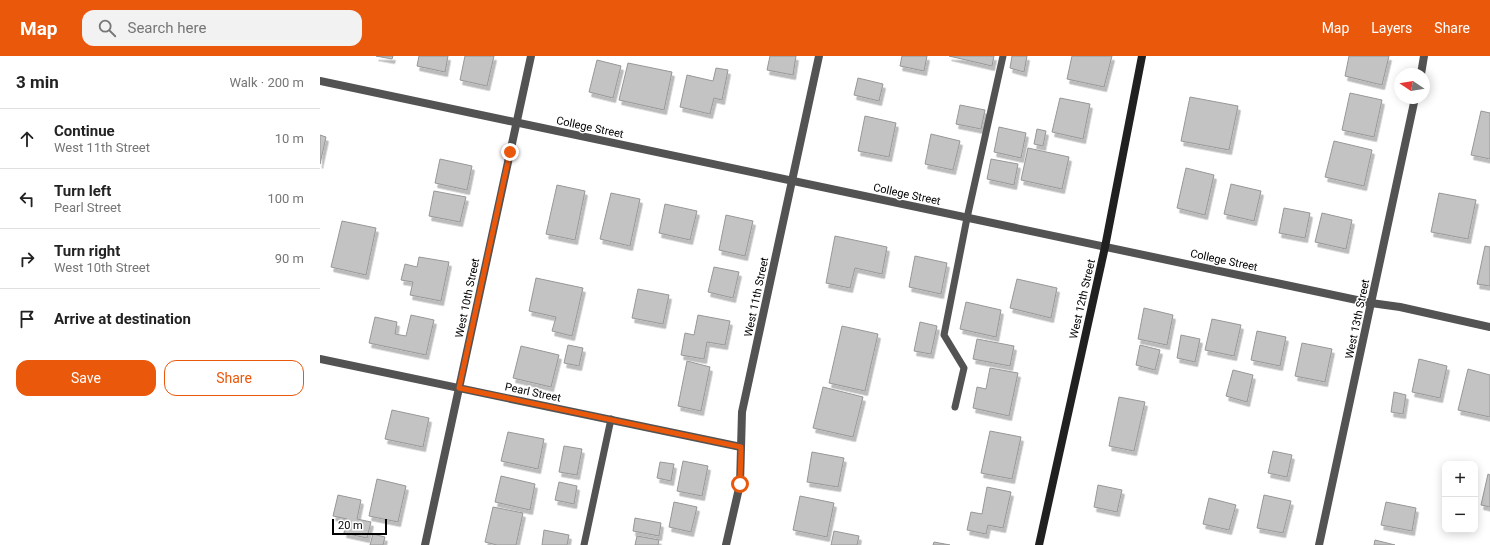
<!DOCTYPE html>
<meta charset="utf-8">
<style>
:root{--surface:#fff;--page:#f2f2f2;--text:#222;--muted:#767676;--line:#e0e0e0;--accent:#ea580c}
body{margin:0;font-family:Roboto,sans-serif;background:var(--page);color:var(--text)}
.controls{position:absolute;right:12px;bottom:12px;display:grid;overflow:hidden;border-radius:8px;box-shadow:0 2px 10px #0003}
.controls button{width:36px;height:36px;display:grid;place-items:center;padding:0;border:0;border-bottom:1px solid var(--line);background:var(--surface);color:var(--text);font:20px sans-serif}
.compass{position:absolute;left:1074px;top:12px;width:36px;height:36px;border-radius:50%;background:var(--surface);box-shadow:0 2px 10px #0003;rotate:282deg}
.scale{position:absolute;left:12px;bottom:10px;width:55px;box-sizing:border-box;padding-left:4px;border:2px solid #000;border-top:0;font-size:11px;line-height:14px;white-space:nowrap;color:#000;-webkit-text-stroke:3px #fff;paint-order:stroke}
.stop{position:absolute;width:12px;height:12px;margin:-9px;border:3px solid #ea580c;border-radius:50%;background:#fff}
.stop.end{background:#ea580c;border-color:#fff;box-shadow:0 1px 4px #0008}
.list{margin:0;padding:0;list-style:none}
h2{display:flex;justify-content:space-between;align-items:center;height:52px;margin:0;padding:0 16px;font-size:17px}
h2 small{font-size:13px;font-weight:400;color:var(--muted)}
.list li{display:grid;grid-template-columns:26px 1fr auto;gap:12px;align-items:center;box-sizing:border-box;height:60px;padding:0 16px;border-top:1px solid var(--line)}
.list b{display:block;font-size:15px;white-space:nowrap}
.list p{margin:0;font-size:13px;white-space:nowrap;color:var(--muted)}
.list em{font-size:13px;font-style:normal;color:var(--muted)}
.actions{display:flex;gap:8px;padding:12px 16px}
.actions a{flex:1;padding:9px 0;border:1px solid var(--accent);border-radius:12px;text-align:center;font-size:14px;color:var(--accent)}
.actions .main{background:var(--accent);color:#fff}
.icon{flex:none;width:22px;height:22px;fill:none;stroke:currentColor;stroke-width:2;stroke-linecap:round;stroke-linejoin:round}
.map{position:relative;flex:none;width:1170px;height:489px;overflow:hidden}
header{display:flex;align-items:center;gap:24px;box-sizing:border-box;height:56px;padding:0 20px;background:var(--accent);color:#fff}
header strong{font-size:19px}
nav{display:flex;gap:22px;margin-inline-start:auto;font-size:14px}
.search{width:280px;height:36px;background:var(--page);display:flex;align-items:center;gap:10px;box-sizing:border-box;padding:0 14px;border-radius:12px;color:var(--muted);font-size:15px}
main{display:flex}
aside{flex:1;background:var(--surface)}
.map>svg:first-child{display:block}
</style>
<header>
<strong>Map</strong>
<div class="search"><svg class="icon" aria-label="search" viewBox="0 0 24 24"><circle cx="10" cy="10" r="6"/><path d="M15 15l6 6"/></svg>Search here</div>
<nav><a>Map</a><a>Layers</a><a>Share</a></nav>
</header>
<main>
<aside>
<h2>3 min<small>Walk · 200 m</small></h2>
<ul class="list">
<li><svg class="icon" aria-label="ahead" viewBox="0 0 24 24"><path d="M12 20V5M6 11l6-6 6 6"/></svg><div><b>Continue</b><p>West 11th Street</p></div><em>10 m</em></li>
<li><svg class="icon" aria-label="left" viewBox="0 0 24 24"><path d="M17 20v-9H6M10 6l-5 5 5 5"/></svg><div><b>Turn left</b><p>Pearl Street</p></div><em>100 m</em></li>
<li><svg class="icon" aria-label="right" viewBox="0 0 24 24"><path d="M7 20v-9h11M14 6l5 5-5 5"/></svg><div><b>Turn right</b><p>West 10th Street</p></div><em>90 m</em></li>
<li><svg class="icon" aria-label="arrive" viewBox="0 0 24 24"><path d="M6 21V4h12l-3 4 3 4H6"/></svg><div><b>Arrive at destination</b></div></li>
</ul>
<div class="actions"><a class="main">Save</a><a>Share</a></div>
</aside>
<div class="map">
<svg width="1170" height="489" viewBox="0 0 1170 489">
<defs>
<filter id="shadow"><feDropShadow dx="2.5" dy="4.5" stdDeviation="0" flood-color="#0004"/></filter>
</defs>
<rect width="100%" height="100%" fill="#fff"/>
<g fill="#c3c3c3" stroke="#979797" filter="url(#shadow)">
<path d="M56,0H73L72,3Z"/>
<path d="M99,0H128L125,16L97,10Z"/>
<path d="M145,0H174L167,30L140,24Z"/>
<path d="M450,0H476L473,19L447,14Z"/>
<path d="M582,0H607L604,15L580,10Z"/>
<path d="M629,0H674L672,10Z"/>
<path d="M692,0H707L704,16L690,12Z"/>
<path d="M752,0H792L784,31L747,23Z"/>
<path d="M1029,0H1069L1062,29L1025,20Z"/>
<path d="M277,4L301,10L293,42L269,36Z"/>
<path d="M308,7L352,16L344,54L299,44Z"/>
<path d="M396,12L408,14L402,44L394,42L390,58L360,51L367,19L393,25Z"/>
<path d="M538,22L563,28L559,45L534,39Z"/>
<path d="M1030,37L1062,44L1054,81L1022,74Z"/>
<path d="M870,41L918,50L909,94L861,85Z"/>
<path d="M740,42L770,48L763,83L732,76Z"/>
<path d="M640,49L665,54L661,73L636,68Z"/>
<path d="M1161,55L1170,57V103L1151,99Z"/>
<path d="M545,60L576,67L569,101L538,95Z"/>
<path d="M679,71L706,77L701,102L674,96Z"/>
<path d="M717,73L726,75L723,90L714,88Z"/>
<path d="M611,78L640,85L633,114L605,108Z"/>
<path d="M0,79L6,81L0,108Z"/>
<path d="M1014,85L1052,94L1044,130L1005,121Z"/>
<path d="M708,92L749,101L742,133L701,124Z"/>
<path d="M120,103L152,110L147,134L115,127Z"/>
<path d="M671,103L698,108L694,129L667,123Z"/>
<path d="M866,112L894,119L885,159L857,152Z"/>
<path d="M911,128L941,135L934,165L904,158Z"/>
<path d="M237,129L265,135L255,184L226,178Z"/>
<path d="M114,135L146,141L140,166L109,160Z"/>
<path d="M291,137L320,143L310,190L280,183Z"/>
<path d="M1119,137L1156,144L1148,183L1111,176Z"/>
<path d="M345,148L377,155L370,184L339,177Z"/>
<path d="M964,152L990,157L985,182L959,177Z"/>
<path d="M1002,157L1032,164L1026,193L995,186Z"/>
<path d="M406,159L433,165L425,200L399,194Z"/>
<path d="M22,165L56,172L46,219L11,211Z"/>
<path d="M515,180L567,191L562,218L535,212L530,232L506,227Z"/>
<path d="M1165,190L1170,191V230L1157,228Z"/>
<path d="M595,200L627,207L621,238L589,231Z"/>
<path d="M99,201L129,206L121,245L90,239L93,226L81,224L85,208L97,211Z"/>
<path d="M394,211L419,216L413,242L388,236Z"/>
<path d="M216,222L263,232L252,280L232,275L236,261L209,255Z"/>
<path d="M697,223L737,232L731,262L690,252Z"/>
<path d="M318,233L349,239L343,268L312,262Z"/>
<path d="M646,246L681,254L676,281L640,273Z"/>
<path d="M824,252L853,259L847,289L818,283Z"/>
<path d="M91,259L114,264L106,299L49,287L55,261L77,266L75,278L86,280Z"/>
<path d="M378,259L410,265L405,289L387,286L384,303L361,299L365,277L374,279Z"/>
<path d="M892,263L921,269L914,300L885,294Z"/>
<path d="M600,266L617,270L611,298L594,295Z"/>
<path d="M522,270L558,278L545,335L509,327Z"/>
<path d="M937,275L966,281L960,310L931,304Z"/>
<path d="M861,279L880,283L875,306L857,302Z"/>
<path d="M657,283L694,290L690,310L653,303Z"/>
<path d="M982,287L1012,293L1005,326L975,320Z"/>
<path d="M248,289L263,292L259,310L244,307Z"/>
<path d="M820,289L840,294L835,314L816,309Z"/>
<path d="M201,290L239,299L231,331L193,322Z"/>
<path d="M1099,303L1127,310L1120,342L1092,336Z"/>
<path d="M367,305L390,311L381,355L358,350Z"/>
<path d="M670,312L698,317L689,360L653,352L657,331L666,333Z"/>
<path d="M1148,313L1170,319V361L1138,354Z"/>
<path d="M913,314L933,319L927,346L906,340Z"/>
<path d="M503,331L543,341L533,381L493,372Z"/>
<path d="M1074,336L1086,339L1083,358L1071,356Z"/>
<path d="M799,341L825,346L814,395L789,390Z"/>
<path d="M72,354L109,362L103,391L65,383Z"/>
<path d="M670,375L701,381L692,423L661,417Z"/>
<path d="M188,376L224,383L218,413L181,405Z"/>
<path d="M244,390L262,393L257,419L239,416Z"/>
<path d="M953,395L972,399L967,421L948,417Z"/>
<path d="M492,396L524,402L518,431L487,426Z"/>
<path d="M363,405L388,410L382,440L357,435Z"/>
<path d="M340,406L354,408L351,425L337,422Z"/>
<path d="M1168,418L1170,419V451L1161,449Z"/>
<path d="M181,420L215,428L210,454L175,446Z"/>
<path d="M57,423L86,430L78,466L49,460Z"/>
<path d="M239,426L257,430L254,448L235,444Z"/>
<path d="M778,429L802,434L797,456L774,451Z"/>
<path d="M667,431L691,436L683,472L668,469L666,478L647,474L651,456L662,458Z"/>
<path d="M18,439L41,444L37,463L51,466L47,482L24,477L27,463L13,460Z"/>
<path d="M944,439L971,445L963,477L937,472Z"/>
<path d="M480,440L514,447L507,481L473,474Z"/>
<path d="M889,442L916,449L909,474L883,468Z"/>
<path d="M354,446L377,451L371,476L349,471Z"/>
<path d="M1066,446L1096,452L1092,475L1061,469Z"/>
<path d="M173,451L203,457L196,489H177L165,486Z"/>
<path d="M315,462L341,467L339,480L313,475Z"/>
<path d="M224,474L249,479L247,489H222Z"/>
<path d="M514,475L539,480L537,489H511Z"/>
<path d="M53,478L65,481L63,489H50Z"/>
<path d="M317,480L339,484L338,489H315Z"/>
<path d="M1055,484L1075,489H1054Z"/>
<path d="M614,486L630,489H613Z"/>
</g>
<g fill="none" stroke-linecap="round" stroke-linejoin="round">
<g stroke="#535353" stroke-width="7">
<path d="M635,351L644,312L624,279L647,162L683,0"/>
<path d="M264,489L291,363"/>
</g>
<g stroke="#535353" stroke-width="8">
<path d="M1101,18L1104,0"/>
<path d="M0,303L421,391"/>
<path d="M105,489L211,0"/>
<path d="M406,489L420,428L422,356L499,0"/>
<path d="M999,489L1095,42"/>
</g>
<path stroke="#535353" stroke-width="8" d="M0,25L1051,247L1080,251L1170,271"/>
<path stroke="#202020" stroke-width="8" d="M719,489L785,191L822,0"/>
</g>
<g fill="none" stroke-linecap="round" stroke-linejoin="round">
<path stroke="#ea580c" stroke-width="5" d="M190,96L139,332L421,391L420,428"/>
</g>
<g text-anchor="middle" stroke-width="3" stroke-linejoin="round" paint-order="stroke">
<g font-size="11" fill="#000" stroke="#fff">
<text transform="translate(270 71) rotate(12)" y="4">College Street</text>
<text transform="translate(587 138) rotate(12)" y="4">College Street</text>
<text transform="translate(904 204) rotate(12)" y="4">College Street</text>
<text transform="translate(436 241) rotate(-78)" y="4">West 11th Street</text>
<text transform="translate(147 242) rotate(-78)" y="4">West 10th Street</text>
<text transform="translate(762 243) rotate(-77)" y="4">West 12th Street</text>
<text transform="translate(1037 263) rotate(-78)" y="4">West 13th Street</text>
<text transform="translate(213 336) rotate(12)" y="4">Pearl Street</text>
</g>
</g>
</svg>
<div class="controls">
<button>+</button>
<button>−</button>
</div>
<svg class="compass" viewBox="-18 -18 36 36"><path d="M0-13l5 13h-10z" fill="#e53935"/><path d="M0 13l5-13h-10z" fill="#767676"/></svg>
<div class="scale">20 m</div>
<div class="stop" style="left:420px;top:428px"></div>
<div class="stop end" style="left:190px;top:96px"></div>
</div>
</main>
